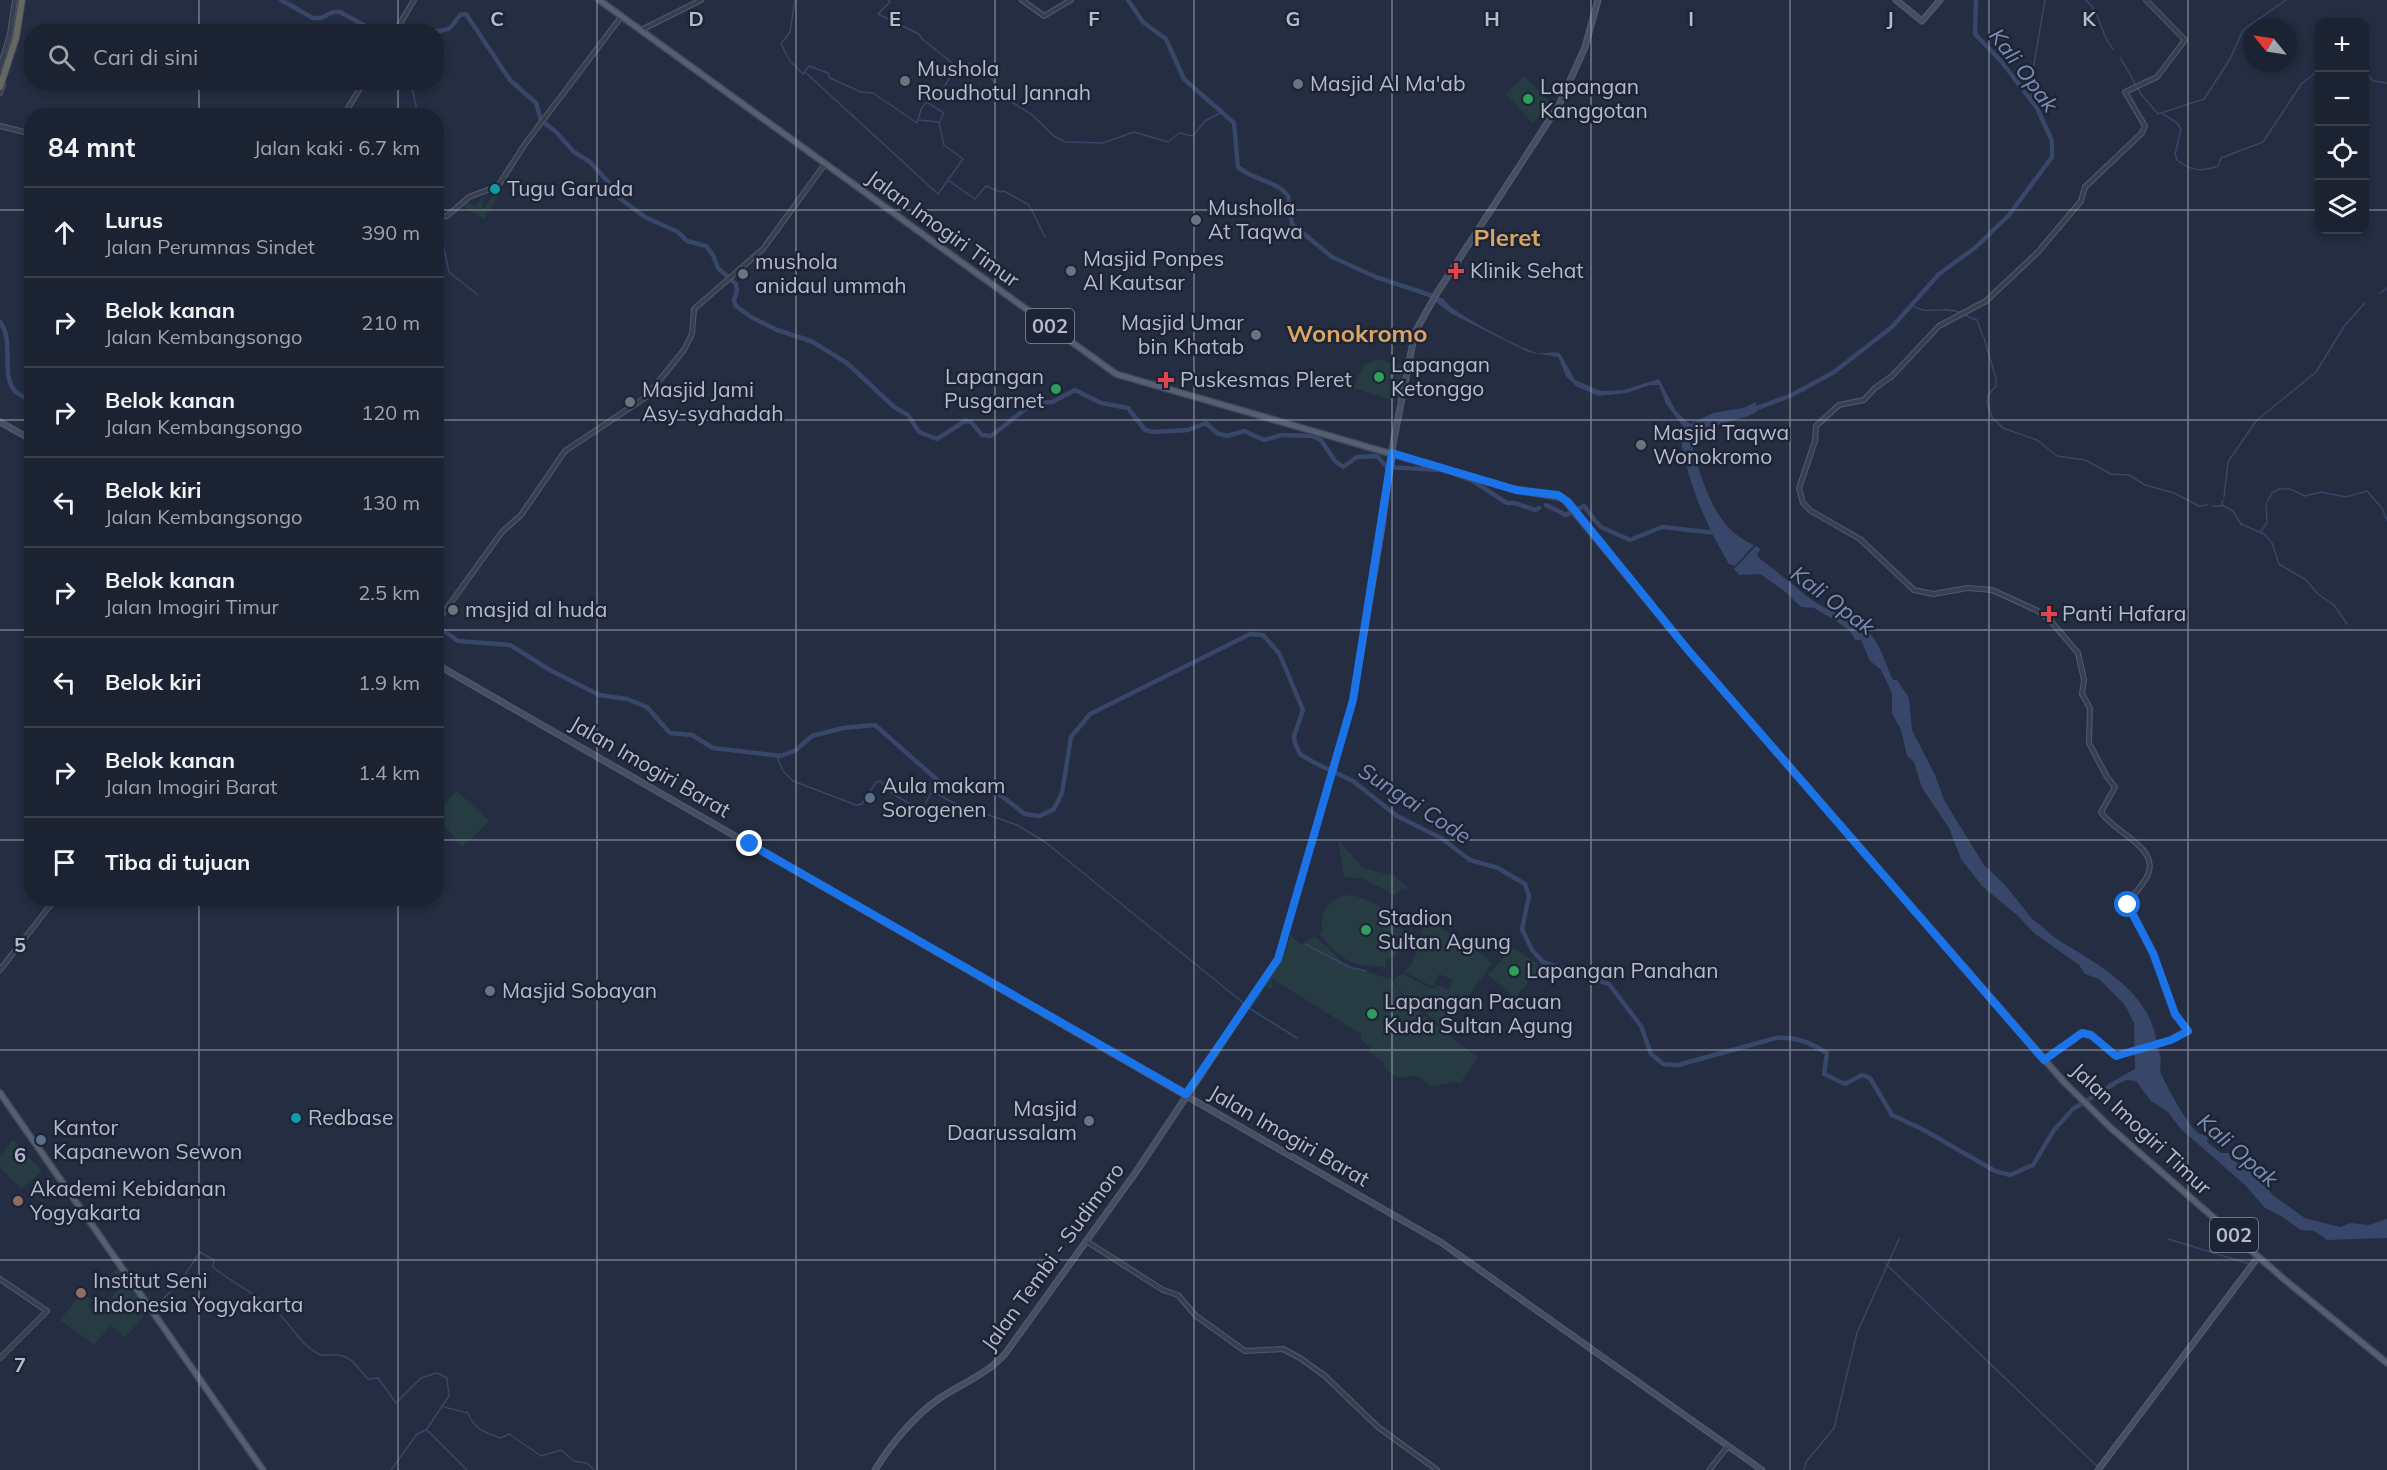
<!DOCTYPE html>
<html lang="id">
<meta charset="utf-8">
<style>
:root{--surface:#1b2231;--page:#242a39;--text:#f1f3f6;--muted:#a0a4ab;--line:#393f4d}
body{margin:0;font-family:Mulish,sans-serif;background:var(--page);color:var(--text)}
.controls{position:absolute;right:18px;top:18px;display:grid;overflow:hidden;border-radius:12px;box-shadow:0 3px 9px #0003}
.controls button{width:54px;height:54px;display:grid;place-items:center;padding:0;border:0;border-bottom:2px solid var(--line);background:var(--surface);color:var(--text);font:30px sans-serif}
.compass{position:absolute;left:2243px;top:18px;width:54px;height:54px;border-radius:50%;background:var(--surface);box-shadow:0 3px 9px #0003;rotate:300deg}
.stop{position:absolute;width:18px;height:18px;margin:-14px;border:4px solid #1a73e8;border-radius:50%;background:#fff}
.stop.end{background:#1a73e8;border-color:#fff;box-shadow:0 2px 6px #0008}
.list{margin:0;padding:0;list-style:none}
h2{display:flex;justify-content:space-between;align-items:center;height:78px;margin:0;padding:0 24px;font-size:26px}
h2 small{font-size:20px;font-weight:400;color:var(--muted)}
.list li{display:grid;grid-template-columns:39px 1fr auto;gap:18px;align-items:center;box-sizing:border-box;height:90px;padding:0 24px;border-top:2px solid var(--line)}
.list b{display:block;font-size:22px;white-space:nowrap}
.list p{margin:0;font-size:20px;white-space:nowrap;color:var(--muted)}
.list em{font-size:20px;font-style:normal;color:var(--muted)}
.icon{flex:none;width:33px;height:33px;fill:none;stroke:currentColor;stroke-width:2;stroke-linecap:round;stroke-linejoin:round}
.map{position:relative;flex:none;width:2387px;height:1470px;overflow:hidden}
.search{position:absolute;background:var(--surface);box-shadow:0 3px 9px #0003;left:24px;top:24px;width:420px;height:66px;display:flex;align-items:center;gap:15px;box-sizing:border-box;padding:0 21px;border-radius:24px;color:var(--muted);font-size:22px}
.panel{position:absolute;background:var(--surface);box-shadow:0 3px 9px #0003;left:24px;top:108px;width:420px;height:798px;border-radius:24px}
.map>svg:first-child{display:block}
</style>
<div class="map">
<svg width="2387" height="1470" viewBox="0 0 2387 1470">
<rect width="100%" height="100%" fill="#242d41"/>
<g fill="#263b42">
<path d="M1524,76L1552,104L1533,123L1505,94Z"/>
<path d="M493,194L498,196L484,219L461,205L465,201L476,206L482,197L484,201L481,206L484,208Z"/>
<path d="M1377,359L1403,366L1397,402L1353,388L1364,365Z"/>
<path d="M457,791L490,821L462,847L437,816V811Z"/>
<path d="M1338,839L1363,868L1395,876L1407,887V889L1405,890L1404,887L1395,895L1363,879L1344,877Z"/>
<path d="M1348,895C1378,897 1435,939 1385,961L1387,968C1380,966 1372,966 1365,965C1345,964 1330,948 1319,933L1323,931C1318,913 1329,898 1348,895Z"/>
<path d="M1429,921L1472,947L1492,963L1445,1031L1418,1006L1406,999L1394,980L1402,973L1432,989L1438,985L1449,989L1453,980L1439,974L1433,987L1404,972C1425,954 1414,935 1429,921Z"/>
<path d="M1291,933L1294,939L1301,944L1315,936L1345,964L1393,980L1407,1002L1478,1058L1462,1080L1463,1083L1454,1082L1432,1087L1418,1076C1399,1075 1402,1084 1383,1067L1385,1063L1369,1052L1371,1048L1361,1040V1034L1270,978L1273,982L1271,990L1266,987L1252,1008L1250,1006L1278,962L1285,939L1289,940Z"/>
<path d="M1513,947L1541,967L1515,998L1488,975Z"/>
<path d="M13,1140L42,1171L21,1189L0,1167V1155Z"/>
<path d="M119,1267L149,1310L125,1338L111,1325L94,1345L60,1320L81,1293L92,1300L88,1307L97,1313L102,1306L106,1308L120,1285L107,1277Z"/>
</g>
<g fill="#374669">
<path d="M1427,292L1444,299C1447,310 1523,350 1537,353C1545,354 1552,351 1560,353L1575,380L1601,391L1623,390L1659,379L1676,411L1690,424L1713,413L1743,408L1756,402L1757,412C1741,421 1707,423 1697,437C1690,446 1694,454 1697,463C1707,496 1720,531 1754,545L1735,566L1729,564C1706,525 1689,486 1681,441L1687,436L1685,429L1666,404L1659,385H1650L1627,393L1598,396L1576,386L1566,376L1558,357L1528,352L1452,314L1426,295Z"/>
<path d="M1756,546L1761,549L1757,554L1760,559C1779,572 1796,589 1815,602C1833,613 1855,619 1871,635C1880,644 1887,668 1893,680H1897L1909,698L1912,730L1935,775L1944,800L1984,865L2006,886L2033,920C2042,925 2046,931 2054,937C2089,960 2127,977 2148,1015C2154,1026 2157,1043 2160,1055C2162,1061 2159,1068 2161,1073C2165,1084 2190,1130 2200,1134C2202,1135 2205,1135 2208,1137L2207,1142L2221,1153H2229L2231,1159L2248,1169L2274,1196L2305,1218L2340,1227L2351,1223L2369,1225L2387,1219V1238L2327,1240L2314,1231L2301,1230L2281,1216L2265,1208L2245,1185L2181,1129L2168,1112L2151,1101L2136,1081L2126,1080L2108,1089V1084L2135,1069L2134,1023L2125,1005L2099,979L2085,974L2079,965L2034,933L2018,916L1982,886L1961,859L1949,828L1922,788L1914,762L1907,756L1901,730L1892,713V693L1881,670L1870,661L1861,640H1855L1850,631L1839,623L1814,608L1801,607L1783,590L1760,574L1739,575L1734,569Z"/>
</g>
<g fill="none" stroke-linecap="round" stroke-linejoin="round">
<g stroke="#374669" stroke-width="1.5">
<path d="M795,0L790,32L781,44L790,61L803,74L809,66L828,73L830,78L861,92L873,93L917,123L922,107L944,87L955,69L964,63L985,67L998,89L1010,101L1031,114L1054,136L1065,142L1103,143L1134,132L1168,142L1179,133L1193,136L1205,121L1220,113"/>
<path d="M888,0L890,2L878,14L919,34L922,39L956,66"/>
<path d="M2086,0C2102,14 2099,33 2113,49"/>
<path d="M2120,57L2141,94L2158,114L2204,99L2230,59L2243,30L2286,0"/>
<path d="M2364,69L2373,81L2387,83"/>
<path d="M805,72L938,194L963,159L944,145L939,123L944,113L928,103"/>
<path d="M411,82L418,116"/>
<path d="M2031,100L2033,70L2045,0"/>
<path d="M2163,114L2177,123L2181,129L2175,154L2177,160C2191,171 2202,172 2218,166L2221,158L2263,142L2302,83L2320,69"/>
<path d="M919,120L938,122"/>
<path d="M949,181L975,199L986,186L1000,192L1004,191L1029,205L1045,237"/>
<path d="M436,211L437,214"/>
<path d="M438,220L449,272L478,295"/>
<path d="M2380,293L2387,288"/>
<path d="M1912,305C1925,316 1946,305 1961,313"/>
<path d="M1964,315L1977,320L1983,337"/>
<path d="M1984,338L1995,375"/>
<path d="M1996,377V386L1988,395L1987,402L1992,417L2003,428L2037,440L2057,456L2085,460L2111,474L2129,475L2145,485L2174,493L2199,506L2207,505"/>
<path d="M2224,497L2228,462L2256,421L2316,372L2345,325L2365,303"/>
<path d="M2267,502L2272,493L2279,489H2290L2305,496L2321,492L2346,497L2367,491L2382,508L2387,520"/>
<path d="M2222,505L2233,511L2241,524L2264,534L2272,543L2279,564L2306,580L2318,594L2334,605L2347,624"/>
<path d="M2212,506H2221L2223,500"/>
<path d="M2261,531L2267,523L2266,504"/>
<path d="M777,756L783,771L793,781L856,805L862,804L876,782L880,781L893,794L922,811L930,794L935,793L967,810L972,809L1017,825L1045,842L1252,1010L1297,1038"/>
<path d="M1305,944L1349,967L1366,971"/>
<path d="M2168,1239L2250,1264"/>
<path d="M1886,1264L2098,1467"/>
<path d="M152,1310L180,1282L200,1252L214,1260L213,1267C233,1284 258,1294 277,1312C292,1325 300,1345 319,1354C324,1357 331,1354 337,1355C355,1357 357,1369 368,1379L378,1378L396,1403L421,1378L437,1373L447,1378L449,1396L426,1430L417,1434L391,1470"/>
<path d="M444,1407L468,1413C475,1430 484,1432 501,1438L509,1434L541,1456L561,1450L574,1461L587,1463L594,1470"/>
<path d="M427,1430L467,1470"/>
<path d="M1804,1470L1806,1462L1834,1428L1857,1333L1899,1239"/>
</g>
<g stroke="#374669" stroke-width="4.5">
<path d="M281,0L313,18H321L333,12H340L377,32"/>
<path d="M1128,0L1143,22L1166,39L1184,79L1234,123L1238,167C1252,180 1276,180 1288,196L1292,224L1332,257L1376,277L1430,295"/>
<path d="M431,32C451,29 448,32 460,15L466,14L510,80L536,103L541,120L556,132L574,152L590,162L611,185L618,197L645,217L678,232L687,241L706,246L713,255L718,268L736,284L737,291L734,301L736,306L751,317L777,330L811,341L847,363L894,407L908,415L919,432L937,439L965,421L971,422L982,435L991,436L1033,403L1052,402L1075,390L1101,403L1128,408L1145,430L1153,432L1188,430L1206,423L1217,433L1227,436L1244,431L1264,440L1282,435L1312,436L1321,440L1335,461L1343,467L1357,457L1377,456L1387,467L1439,470"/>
<path d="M0,322C15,341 0,375 15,391C19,395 26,398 32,401"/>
<path d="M1752,410L1792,395L1834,372L1892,327L1939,274L1976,247L2009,215L2052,157V141L2037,108L2001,61L1975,34L1976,0"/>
<path d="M1456,475L1473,481L1507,503H1515L1535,510L1539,508"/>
<path d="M1546,505L1566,515L1573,511"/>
<path d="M1576,510L1584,506L1591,515"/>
<path d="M1592,517L1601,527L1630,540L1662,527L1716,533"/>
<path d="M436,625L458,641L510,645L550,670L599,695L627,699L647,707L670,733L692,735L713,748L781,756L796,750L812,736L843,728L875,725L942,784L961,791L996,792L1025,814L1040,816L1054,809L1062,793L1071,737L1090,714L1250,634L1263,635L1279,653L1303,710L1294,736L1295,743L1300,754L1313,762L1353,781L1397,816L1441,838L1470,860L1498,868L1525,884L1529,896L1522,929L1532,950L1543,962L1609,984L1641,1026L1651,1054L1663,1064L1678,1065L1776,1038C1795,1036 1811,1043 1827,1053L1824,1074L1845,1084L1862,1075L1870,1078L1892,1115L1924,1130L1995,1171L2010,1175L2033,1165L2054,1130L2073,1109L2114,1084"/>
</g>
<defs>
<g id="tertiary">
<path d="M1022,0L1044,16L1071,0"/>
<path d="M641,30L701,0"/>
<path d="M395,32L414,0"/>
<path d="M0,68L10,34L15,0"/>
<path d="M0,93L3,85"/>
<path d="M343,116L364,82"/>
<path d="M0,126L32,134"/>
<path d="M436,218L447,216L469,197L498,186L525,144L621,17"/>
<path d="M436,623L502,532L521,515L565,451L646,397L684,350L692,334L694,309L763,249L825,164"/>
<path d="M0,970L56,898"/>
<path d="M2045,1060L2081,1033L2091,1035L2116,1056L2171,1040L2188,1031L2175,1014L2153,953L2128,907C2130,894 2146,885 2149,871C2156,846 2112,831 2101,812L2115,787L2107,777L2089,743L2090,708L2082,694L2084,680L2078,653L2049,619L2036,610L1992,590L1968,588L1933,594L1914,590L1860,539L1811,511L1803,503L1799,488L1815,441L1816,426L1839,405L1864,400L1875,388L1892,376L1939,326L1986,301L2038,252L2081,201L2085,187L2142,133L2145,126L2125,92L2157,77L2185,40L2146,0"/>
<path d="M1086,1241L1163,1290L1178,1295L1196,1316L1245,1351L1283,1349L1300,1358L1325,1376L1378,1427L1437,1470"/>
<path d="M0,1279L47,1311L0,1358"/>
<path d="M1709,1470L1728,1446"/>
</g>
<g id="secondary">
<path d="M1896,0L1922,21L1940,0"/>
<path d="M0,422L32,440"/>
<path d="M436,664L1442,1243L1762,1470"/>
<path d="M875,1470C891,1444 915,1415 940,1398C963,1383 987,1374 1005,1354L1136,1172L1278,959L1353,700L1382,527L1393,444L1415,332L1437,293L1559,105L1585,47L1598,0"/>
<path d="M2098,1470L2255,1261"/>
</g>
<g id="primary">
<path d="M599,0L1116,374L1513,489L1563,498L1688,650L2064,1082L2111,1128L2285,1280L2387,1363"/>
<path d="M0,1093L263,1470"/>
</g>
<path id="trunk" d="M0,87L16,38L22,0"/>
</defs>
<use href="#tertiary" stroke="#535a6b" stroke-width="6"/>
<use href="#secondary" stroke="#535a6b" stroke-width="7"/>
<use href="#primary" stroke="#42485a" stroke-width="8"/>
<use href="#trunk" stroke="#404758" stroke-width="8"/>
<use href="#tertiary" stroke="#383f51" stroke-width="4"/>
<use href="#secondary" stroke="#464e64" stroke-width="4.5"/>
<use href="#primary" stroke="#565e71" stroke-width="5"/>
<use href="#trunk" stroke="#666663" stroke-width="6"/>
</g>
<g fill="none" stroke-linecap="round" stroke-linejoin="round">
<path stroke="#1a73e8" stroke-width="8" d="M750,844L1186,1094L1278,959L1353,700L1392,453L1516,490L1558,495L1568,502L1688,650L2044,1060L2082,1033L2091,1035L2116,1056L2171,1040L2188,1031L2175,1014L2153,953L2128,905"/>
</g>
<path fill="none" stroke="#b5bbcb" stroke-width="1.5" stroke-opacity="0.55" d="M199,0V32M398,0V32M597,0V1470M796,0V1470M995,0V1470M1194,0V1470M1392,0V1470M1591,0V1470M1790,0V1470M1989,0V1470M2188,0V1470M199,82V116M398,82V116M0,210H32M436,210H2320M2364,210H2387M0,420H32M436,420H2387M0,630H32M436,630H2387M0,840H32M436,840H2387M199,898V1470M398,898V1470M0,1050H2387M0,1260H2387"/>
<g fill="#6b7280" stroke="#1d2436" stroke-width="2">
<circle cx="905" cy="81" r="6"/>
<circle cx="1298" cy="84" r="6"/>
<circle cx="1196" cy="220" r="6"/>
<circle cx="1071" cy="271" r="6"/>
<circle cx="743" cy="274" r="6"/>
<circle cx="1256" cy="335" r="6"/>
<circle cx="630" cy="402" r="6"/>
<circle cx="1641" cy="445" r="6"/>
<circle cx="453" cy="610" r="6"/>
<circle cx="490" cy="991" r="6"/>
<circle cx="1089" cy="1121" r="6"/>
</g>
<g fill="#2e9e5b" stroke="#1d2436" stroke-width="2">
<circle cx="1528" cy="99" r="6"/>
<circle cx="1379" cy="377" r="6"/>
<circle cx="1056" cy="389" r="6"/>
<circle cx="1366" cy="930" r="6"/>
<circle cx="1514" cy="971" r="6"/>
<circle cx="1372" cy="1014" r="6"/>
</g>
<g fill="#0f9aa8" stroke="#1d2436" stroke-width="2">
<circle cx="495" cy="189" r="6"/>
<circle cx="296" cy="1118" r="6"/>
</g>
<g fill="#e0444e" stroke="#1d2436" stroke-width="2">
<path d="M1453 262h6v6h6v6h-6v6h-6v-6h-6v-6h6z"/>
<path d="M1163 371h6v6h6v6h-6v6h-6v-6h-6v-6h6z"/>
<path d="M2046 605h6v6h6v6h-6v6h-6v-6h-6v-6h6z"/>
</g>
<g fill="#5c6f8a" stroke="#1d2436" stroke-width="2">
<circle cx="870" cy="798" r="6"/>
<circle cx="41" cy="1140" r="6"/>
</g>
<g fill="#8d6e63" stroke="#1d2436" stroke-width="2">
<circle cx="18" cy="1201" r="6"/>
<circle cx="81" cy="1293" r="6"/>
</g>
<g text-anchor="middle" stroke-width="5" stroke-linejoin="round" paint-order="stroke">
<g fill="#1d2436" stroke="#878e9e" stroke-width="1.5">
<rect x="1026" y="309" width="48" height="34" rx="4.5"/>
<rect x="2210" y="1218" width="48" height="34" rx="4.5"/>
</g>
<g font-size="20" font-weight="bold" fill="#b5bbcb">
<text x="1050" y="333">002</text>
<text x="2234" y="1242">002</text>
</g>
<g font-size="21" fill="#b5bbcb" stroke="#1d2436" text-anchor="start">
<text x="917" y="76">Mushola<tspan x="917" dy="24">Roudhotul Jannah</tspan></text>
<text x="1310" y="91">Masjid Al Ma'ab</text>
<text x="1540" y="94">Lapangan<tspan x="1540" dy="24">Kanggotan</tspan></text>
<text x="507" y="196">Tugu Garuda</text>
<text x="1208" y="215">Musholla<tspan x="1208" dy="24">At Taqwa</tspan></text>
<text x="1083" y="266">Masjid Ponpes<tspan x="1083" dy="24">Al Kautsar</tspan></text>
<text x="755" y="269">mushola<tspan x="755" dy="24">anidaul ummah</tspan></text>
<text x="1470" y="278">Klinik Sehat</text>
<text x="1244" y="330" text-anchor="end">Masjid Umar<tspan x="1244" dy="24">bin Khatab</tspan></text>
<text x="1391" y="372">Lapangan<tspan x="1391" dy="24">Ketonggo</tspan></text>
<text x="1044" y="384" text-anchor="end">Lapangan<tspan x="1044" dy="24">Pusgarnet</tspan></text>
<text x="1180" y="387">Puskesmas Pleret</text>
<text x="642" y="397">Masjid Jami<tspan x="642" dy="24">Asy-syahadah</tspan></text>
<text x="1653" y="440">Masjid Taqwa<tspan x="1653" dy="24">Wonokromo</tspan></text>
<text x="465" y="617">masjid al huda</text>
<text x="2062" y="621">Panti Hafara</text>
<text x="882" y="793">Aula makam<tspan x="882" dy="24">Sorogenen</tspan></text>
<text x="1378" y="925">Stadion<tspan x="1378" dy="24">Sultan Agung</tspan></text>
<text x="1526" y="978">Lapangan Panahan</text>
<text x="502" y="998">Masjid Sobayan</text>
<text x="1384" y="1009">Lapangan Pacuan<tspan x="1384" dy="24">Kuda Sultan Agung</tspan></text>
<text x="1077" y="1116" text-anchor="end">Masjid<tspan x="1077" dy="24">Daarussalam</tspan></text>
<text x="308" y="1125">Redbase</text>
<text x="53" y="1135">Kantor<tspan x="53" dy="24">Kapanewon Sewon</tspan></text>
<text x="30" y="1196">Akademi Kebidanan<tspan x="30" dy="24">Yogyakarta</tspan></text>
<text x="93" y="1288">Institut Seni<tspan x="93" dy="24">Indonesia Yogyakarta</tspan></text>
</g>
<g font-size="21" fill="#b5bbcb" stroke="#1d2436">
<text transform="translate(943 229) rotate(36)" y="7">Jalan Imogiri Timur</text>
<text transform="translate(650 767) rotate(30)" y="7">Jalan Imogiri Barat</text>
<text transform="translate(2141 1129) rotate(43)" y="7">Jalan Imogiri Timur</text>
<text transform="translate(1289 1136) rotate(30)" y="7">Jalan Imogiri Barat</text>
<text transform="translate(1053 1257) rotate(-54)" y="7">Jalan Tembi - Sudimoro</text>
</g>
<g font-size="22" font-style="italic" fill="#7b8db4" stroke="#1d2436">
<text transform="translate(2024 70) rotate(53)" y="8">Kali Opak</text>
<text transform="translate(1833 600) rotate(37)" y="8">Kali Opak</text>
<text transform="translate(1415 803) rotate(33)" y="8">Sungai Code</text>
<text transform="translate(2238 1150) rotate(41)" y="8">Kali Opak</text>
</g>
<g font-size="24" font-weight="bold" fill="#dba460" stroke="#1d2436">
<text x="1507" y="246">Pleret</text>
<text x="1357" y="342">Wonokromo</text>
</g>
</g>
<g font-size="20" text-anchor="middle" font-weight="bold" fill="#b5bbcb" stroke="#1d2436" stroke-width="5" stroke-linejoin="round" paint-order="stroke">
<text x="497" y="26">C</text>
<text x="696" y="26">D</text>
<text x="895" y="26">E</text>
<text x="1094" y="26">F</text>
<text x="1293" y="26">G</text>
<text x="1492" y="26">H</text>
<text x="1691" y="26">I</text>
<text x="1890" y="26">J</text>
<text x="2089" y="26">K</text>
<text x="20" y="952">5</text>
<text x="20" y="1162">6</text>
<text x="20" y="1372">7</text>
</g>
</svg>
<div class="controls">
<button>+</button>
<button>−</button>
<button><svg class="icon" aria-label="locate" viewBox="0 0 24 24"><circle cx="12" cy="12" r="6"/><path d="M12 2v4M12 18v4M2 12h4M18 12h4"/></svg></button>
<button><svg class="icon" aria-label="layers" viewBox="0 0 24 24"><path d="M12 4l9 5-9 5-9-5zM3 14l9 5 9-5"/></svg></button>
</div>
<svg class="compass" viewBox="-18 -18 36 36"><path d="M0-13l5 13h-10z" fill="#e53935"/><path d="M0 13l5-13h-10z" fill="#a0a4ab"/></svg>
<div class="stop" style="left:2128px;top:905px"></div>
<div class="stop end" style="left:750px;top:844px"></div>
<div class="search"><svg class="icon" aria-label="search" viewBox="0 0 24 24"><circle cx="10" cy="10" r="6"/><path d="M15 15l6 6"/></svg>Cari di sini</div>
<section class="panel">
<h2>84 mnt<small>Jalan kaki · 6.7 km</small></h2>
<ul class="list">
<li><svg class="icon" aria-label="ahead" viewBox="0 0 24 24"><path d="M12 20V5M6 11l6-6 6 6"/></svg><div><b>Lurus</b><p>Jalan Perumnas Sindet</p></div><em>390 m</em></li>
<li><svg class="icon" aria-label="right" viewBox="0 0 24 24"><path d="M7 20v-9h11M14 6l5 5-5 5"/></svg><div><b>Belok kanan</b><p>Jalan Kembangsongo</p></div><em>210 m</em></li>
<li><svg class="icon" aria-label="right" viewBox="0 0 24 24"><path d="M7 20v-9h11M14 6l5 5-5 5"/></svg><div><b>Belok kanan</b><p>Jalan Kembangsongo</p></div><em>120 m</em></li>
<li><svg class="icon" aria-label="left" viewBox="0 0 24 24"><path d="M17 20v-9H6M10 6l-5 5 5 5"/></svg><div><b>Belok kiri</b><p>Jalan Kembangsongo</p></div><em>130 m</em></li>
<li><svg class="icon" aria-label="right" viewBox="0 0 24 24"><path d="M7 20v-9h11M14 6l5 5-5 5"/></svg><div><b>Belok kanan</b><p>Jalan Imogiri Timur</p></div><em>2.5 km</em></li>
<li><svg class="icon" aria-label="left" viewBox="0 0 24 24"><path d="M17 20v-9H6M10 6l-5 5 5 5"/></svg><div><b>Belok kiri</b></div><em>1.9 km</em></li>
<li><svg class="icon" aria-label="right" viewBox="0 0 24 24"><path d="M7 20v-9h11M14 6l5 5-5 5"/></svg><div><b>Belok kanan</b><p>Jalan Imogiri Barat</p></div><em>1.4 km</em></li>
<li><svg class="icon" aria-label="arrive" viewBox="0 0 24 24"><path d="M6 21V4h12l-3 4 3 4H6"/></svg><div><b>Tiba di tujuan</b></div></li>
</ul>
</section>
</div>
